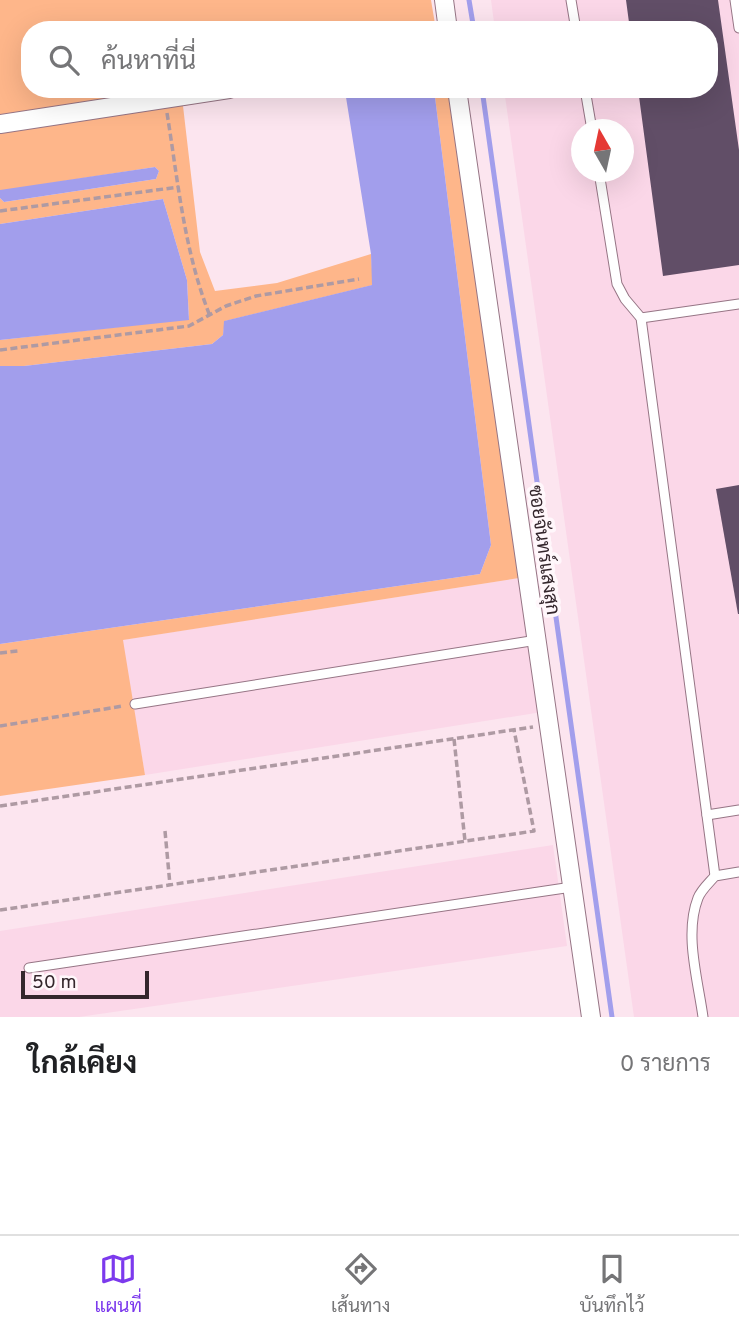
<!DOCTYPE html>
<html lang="th">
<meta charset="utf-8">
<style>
:root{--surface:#fff;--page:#f2f2f2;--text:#202124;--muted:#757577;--line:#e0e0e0;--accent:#7c3aed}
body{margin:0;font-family:Overpass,Sarabun,sans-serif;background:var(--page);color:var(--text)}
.compass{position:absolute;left:571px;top:119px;width:63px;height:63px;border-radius:50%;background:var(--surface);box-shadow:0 7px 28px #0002;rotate:351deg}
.scale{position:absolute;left:21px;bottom:18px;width:128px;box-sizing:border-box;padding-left:7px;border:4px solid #34262c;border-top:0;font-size:19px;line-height:24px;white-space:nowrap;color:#34262c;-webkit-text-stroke:5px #fff7fb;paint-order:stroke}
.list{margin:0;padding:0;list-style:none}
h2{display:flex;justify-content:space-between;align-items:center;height:91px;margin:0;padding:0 28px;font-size:30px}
h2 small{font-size:23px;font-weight:400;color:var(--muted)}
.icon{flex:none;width:38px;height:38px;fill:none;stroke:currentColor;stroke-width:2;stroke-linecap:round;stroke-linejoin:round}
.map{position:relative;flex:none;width:739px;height:1017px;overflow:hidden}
.search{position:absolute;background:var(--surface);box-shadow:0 7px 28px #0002;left:21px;right:21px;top:21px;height:77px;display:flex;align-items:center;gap:18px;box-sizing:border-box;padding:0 24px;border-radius:28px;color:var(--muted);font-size:26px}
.sheet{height:217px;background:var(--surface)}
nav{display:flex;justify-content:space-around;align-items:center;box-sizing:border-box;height:98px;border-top:2px solid var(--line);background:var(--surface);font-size:19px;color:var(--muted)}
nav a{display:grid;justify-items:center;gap:4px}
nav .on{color:var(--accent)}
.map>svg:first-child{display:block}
</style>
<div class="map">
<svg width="739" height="1017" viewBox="0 0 739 1017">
<rect width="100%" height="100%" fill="#fce5ef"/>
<g fill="#fbd7e8" fill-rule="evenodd">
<path d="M491,0H739V1017H634L504,89H709V30H495ZM582,130H624V172H582Z"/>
<path d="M519,578L542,712L145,775L122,640Z"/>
<path d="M553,845L567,946L79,1017H0V931Z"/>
</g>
<g fill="#feb68a">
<path d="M0,0H431L436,30H30V89H277L183,106L200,252L215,291L277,283L371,254L373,285L225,321L223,335L212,344L24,366H0V340L189,319L187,280L163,199L0,224V198L4,202L156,179L159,171L155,167L0,191Z"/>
<path d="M434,89H449L519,578L123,640L145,775L0,796V644L480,574L491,545Z"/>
</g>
<g fill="#a29eec">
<path d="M356,89H434L491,545L480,574L0,644V366H24L212,344L223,335L224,321L372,285L371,254L345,91Z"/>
<path d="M155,167L159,171L156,179L4,202L0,198V190Z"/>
<path d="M163,199L187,280L189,320L0,340V224Z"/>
</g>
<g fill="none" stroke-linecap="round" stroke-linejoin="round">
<g stroke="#a29eec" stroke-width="5">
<path d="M469,0L474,30"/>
<path d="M482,89L612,1017"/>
</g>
</g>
<g fill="#614e67">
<path d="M626,0H718L739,150V265L663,276L638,89H709V30H630Z"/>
<path d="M739,485V614H738L716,489Z"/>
</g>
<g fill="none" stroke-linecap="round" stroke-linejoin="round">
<defs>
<g id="lane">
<path d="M571,0L576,30"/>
<path d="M735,0L739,28"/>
<path d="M585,89L592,130"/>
<path d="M599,172L617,284L625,299L641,318L715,876"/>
<path d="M641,318L739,304"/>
<path d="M135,704L537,640"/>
<path d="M707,815L739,810"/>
<path d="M29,968L572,887"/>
<path d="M703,1017C698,980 684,934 698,898C701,890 709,883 715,876L739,872"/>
</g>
<g id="street">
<path d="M444,0L448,30"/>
<path d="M457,89L591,1017"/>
<path d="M0,124L229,89"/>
</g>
</defs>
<use href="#lane" stroke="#967585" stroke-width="11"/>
<use href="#street" stroke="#967585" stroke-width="20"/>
<g stroke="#ae9aa3" stroke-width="3.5" stroke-dasharray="7 3.5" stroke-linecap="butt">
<path d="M167,113C178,181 184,251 210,316"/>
<path d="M0,211L179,187"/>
<path d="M0,350L189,326L226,306L256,296L359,279"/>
<path d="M0,653L18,651"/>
<path d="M0,726L123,706"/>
<path d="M454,739L465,841"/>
<path d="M0,806L533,727"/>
<path d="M165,831L170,885"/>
<path d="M0,910L534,831L514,730"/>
</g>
<use href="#lane" stroke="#fff" stroke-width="9"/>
<use href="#street" stroke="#fff" stroke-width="18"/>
</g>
<g text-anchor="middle" stroke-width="7" stroke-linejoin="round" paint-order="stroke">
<g font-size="19" fill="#34262c" stroke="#fff7fb">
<text transform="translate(545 550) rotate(82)" y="7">ซอยจันทร์แสงสุก</text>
</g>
</g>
</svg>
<svg class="compass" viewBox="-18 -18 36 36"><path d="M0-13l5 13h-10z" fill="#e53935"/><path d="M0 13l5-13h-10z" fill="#757577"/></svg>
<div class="scale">50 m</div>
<div class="search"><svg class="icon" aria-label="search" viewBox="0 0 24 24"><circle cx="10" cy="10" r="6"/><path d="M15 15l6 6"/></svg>ค้นหาที่นี่</div>
</div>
<section class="sheet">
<h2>ใกล้เคียง<small>0 รายการ</small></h2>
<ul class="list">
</ul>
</section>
<nav>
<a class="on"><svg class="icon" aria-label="map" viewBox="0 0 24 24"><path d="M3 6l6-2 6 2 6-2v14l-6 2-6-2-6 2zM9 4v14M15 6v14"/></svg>แผนที่</a>
<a><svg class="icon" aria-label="directions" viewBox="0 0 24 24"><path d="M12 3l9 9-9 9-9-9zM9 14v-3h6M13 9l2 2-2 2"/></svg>เส้นทาง</a>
<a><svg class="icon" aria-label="saved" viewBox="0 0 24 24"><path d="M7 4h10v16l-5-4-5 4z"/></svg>บันทึกไว้</a>
</nav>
